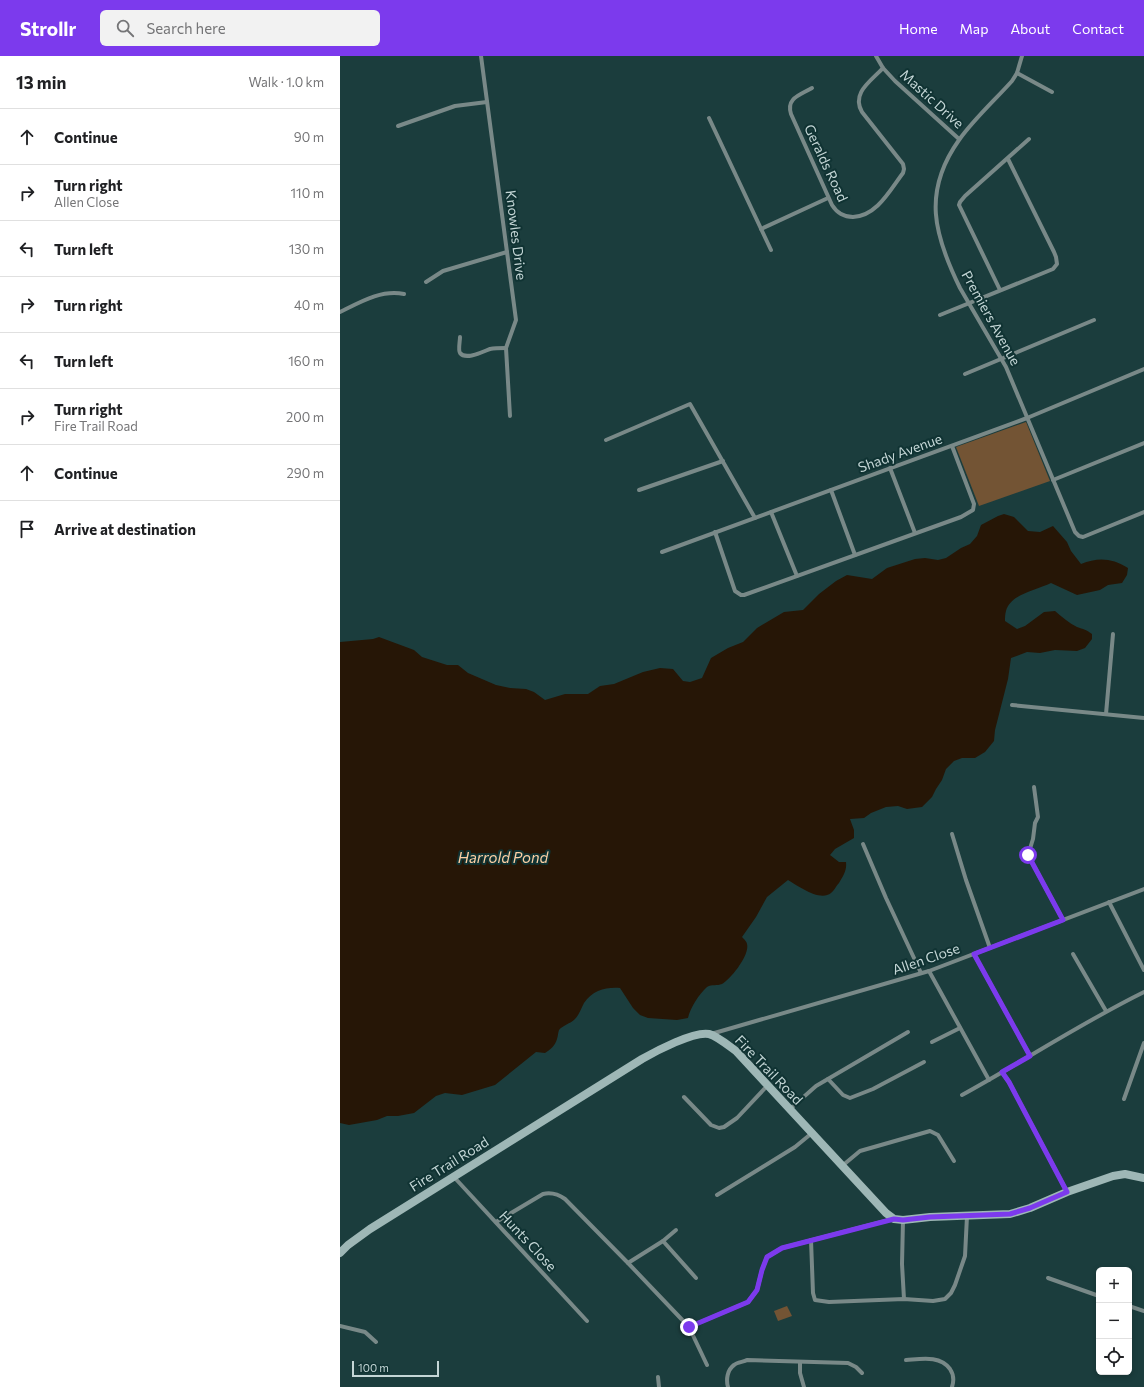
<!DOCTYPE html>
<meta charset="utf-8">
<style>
:root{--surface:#fff;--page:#f2f2f2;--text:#202124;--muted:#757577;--line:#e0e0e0;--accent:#7c3aed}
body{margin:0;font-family:Commissioner,sans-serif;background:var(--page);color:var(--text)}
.controls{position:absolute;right:12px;bottom:12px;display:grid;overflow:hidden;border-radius:6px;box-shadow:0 2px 6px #0003}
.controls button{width:36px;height:36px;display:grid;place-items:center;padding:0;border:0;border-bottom:1px solid var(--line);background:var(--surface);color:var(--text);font:20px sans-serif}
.scale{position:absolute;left:12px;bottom:10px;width:87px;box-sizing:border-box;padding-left:4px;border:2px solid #c4d6d6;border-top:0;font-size:11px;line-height:14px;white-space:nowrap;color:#c4d6d6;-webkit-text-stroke:3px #103333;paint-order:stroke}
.stop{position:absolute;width:12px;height:12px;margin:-9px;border:3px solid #7c3aed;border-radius:50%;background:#fff}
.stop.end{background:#7c3aed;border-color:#fff;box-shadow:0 1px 4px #0008}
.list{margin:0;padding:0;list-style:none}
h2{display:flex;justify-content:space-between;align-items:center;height:52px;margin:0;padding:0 16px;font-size:17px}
h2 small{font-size:13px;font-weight:400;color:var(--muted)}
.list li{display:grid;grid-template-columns:26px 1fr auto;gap:12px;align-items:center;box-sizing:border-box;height:56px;padding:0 16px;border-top:1px solid var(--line)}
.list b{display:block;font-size:15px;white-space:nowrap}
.list p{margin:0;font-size:13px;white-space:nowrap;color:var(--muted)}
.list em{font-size:13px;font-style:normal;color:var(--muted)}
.icon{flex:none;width:22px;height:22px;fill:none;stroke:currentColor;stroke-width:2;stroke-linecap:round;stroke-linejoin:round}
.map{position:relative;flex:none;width:804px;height:1331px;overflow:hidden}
header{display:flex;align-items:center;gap:24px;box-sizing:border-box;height:56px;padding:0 20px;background:var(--accent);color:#fff}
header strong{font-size:19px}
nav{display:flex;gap:22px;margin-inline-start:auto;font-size:14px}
.search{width:280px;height:36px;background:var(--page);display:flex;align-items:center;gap:10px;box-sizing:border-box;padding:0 14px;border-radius:6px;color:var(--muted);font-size:15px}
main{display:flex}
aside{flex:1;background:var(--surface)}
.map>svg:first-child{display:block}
</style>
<header>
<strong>Strollr</strong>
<div class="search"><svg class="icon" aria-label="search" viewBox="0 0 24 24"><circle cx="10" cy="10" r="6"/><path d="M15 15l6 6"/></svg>Search here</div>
<nav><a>Home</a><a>Map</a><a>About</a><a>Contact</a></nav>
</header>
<main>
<aside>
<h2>13 min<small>Walk · 1.0 km</small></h2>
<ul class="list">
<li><svg class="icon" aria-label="ahead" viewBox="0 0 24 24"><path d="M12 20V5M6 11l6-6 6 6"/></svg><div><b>Continue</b></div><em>90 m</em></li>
<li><svg class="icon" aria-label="right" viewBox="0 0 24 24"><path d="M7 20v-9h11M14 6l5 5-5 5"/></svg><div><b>Turn right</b><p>Allen Close</p></div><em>110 m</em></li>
<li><svg class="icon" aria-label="left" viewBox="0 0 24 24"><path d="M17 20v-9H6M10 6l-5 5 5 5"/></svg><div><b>Turn left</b></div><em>130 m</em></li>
<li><svg class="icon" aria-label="right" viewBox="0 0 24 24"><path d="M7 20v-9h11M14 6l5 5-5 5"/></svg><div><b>Turn right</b></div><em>40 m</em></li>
<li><svg class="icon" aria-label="left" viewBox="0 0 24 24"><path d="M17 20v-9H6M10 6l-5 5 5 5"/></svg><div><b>Turn left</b></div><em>160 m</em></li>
<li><svg class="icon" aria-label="right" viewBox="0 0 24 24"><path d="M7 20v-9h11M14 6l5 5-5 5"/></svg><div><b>Turn right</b><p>Fire Trail Road</p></div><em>200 m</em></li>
<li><svg class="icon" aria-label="ahead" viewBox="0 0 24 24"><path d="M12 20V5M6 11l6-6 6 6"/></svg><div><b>Continue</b></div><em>290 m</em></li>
<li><svg class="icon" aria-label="arrive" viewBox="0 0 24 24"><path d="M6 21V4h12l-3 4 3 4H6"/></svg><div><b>Arrive at destination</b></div></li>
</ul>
</aside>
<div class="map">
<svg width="804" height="1331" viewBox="0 0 804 1331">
<rect width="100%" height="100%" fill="#1b3d3d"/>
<g fill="#735434">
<path d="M686,366L710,425L639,450L616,391Z"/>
<path d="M447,1250L452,1260L438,1265L434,1255Z"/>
</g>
<path fill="#261606" d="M664,458L674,461L688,475L700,476L713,470L727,486L731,495L741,508C758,501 772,502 788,512L787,519L782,527L768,529L760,534L737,539L711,527C697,534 670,538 666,555C665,558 665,562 665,565L677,573L685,570L704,556L715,555C722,561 729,567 737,571C743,573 747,574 752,578V583L745,592L737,595L715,594L700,597L687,596L671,602L668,623L655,674L654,685L645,696L635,702H622L614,705L606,713L602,724L596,733L592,741L582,751L567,753L558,750L546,751L531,757L524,762L510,763L514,774V782L495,793L490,799L499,806H506C507,815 503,820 499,827C496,830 494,835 491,837C480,846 458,830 448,824L427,841L416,861L402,881C404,883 407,886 407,888C410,899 391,923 382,928C377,930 372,928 367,931C359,938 350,952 348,962L337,964L308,962L300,959L293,952L280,932C266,931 253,934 244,947C241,953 239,959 235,963C230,968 223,969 219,974C218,977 218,980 217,983C215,990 210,994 205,997L196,996L155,1029L122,1039L105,1037L96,1040L74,1057L58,1060H47L37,1064L9,1069L0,1067V586L33,583L39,581L74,594L82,601L107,609H118L128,617L156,629L170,632L186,633L194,636L205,644L225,638H248L260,630L274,628L303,616L320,612L333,613L343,625L350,626L362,622L371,602L388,592L403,586L417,572L444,556L463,554L479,538L496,525L507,519L532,523L547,512L575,503L585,502L598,504L606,502L621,492L630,488L637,480L641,469L658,460Z"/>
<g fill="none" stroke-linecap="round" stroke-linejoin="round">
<g stroke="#798988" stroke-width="4">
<path d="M141,0L176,264L166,292L170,360"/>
<path d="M536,0L543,12L555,25L619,83"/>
<path d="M682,0L677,17L672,25C654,45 634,63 619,84C582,136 594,179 620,232L666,311L735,476L739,480L743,481L804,456"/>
<path d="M677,17L712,36"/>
<path d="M472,32C460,39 446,42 451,58L492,149C497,157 503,161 513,161C537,160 550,134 563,117L564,113L563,108L522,56C511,37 531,25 543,12"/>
<path d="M369,62L431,194"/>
<path d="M58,70L115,50L147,46"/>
<path d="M421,173L488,142"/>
<path d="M86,226L103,215L167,196"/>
<path d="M660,234L619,149L620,146L625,140L689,83"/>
<path d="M0,256C20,246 42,233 64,238"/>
<path d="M600,259L713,213L717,208L716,201L714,196L668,103"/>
<path d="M120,281C120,285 118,294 120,297C126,305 144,295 150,293C155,292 161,292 166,292"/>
<path d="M625,318L754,264"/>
<path d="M266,384L350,348L415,462"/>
<path d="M550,412L575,477"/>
<path d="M713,424L804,387"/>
<path d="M299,434L383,405"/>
<path d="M491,434L515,499"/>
<path d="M431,456L457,520"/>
<path d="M375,476L395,535L401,539H404L621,461L633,454L634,448L612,390"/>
<path d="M322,496L687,362L804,313"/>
<path d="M672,649L804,662"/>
<path d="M766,658L773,578"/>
<path d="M694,731L698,761L695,767L693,783L688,799L723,864"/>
<path d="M612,778L626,824L650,892"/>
<path d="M523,788L546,842L581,917"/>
<path d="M769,846L804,914"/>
<path d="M634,898L690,1000"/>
<path d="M733,898L766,955"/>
<path d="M589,915L649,1024"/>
<path d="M371,978L589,915L804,833"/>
<path d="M592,986L620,972"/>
<path d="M662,1016L669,1026L727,1136"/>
<path d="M488,1023L503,1039L510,1042L533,1033L584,1006"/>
<path d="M622,1039C684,1005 741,967 804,936"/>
<path d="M344,1041L371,1069L379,1072L384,1071L397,1062L428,1029"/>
<path d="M784,1043L804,987"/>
<path d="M450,1053L476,1030L568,976"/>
<path d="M502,1110L520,1095L590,1075L598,1079L614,1105"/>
<path d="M113,1120L247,1265"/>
<path d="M377,1139L455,1091L472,1077"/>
<path d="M563,1164L562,1208L564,1243"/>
<path d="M156,1166L203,1138C212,1136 218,1138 225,1143L288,1207L349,1271L367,1309"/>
<path d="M471,1184L473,1237L475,1244L489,1246L564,1243L593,1245L605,1243L611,1237L615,1229L625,1200L627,1160"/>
<path d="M323,1185L336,1174"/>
<path d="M288,1207L323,1185L356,1222"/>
<path d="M708,1222L759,1240"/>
<path d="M789,1250L804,1255"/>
<path d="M0,1270L25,1276L36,1286"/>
<path d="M349,1271L408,1246L417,1234L422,1214L427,1201L442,1192L553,1163"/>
<path d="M566,1304C581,1303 600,1299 610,1313C614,1319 614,1325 612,1331"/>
<path d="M460,1306V1317L464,1331"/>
<path d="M318,1321L319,1331"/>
<path d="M388,1331C386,1324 387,1314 394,1309C397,1306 404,1306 407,1304L508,1307L516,1311L522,1317"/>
</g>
<path stroke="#9eb7b6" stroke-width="8" d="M0,1197L8,1189L30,1173L302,1003C316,995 354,975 369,978C377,980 389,990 396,995L546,1157L554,1163L563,1164L590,1161L670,1158L690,1152L727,1136L773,1120L785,1118L804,1122"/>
</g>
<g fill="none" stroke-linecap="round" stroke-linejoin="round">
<path stroke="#7c3aed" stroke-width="5" d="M349,1271L408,1246L417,1234L422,1214L427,1201L442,1192L554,1163L563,1164L590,1161L670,1158L690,1152L727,1136L669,1026L662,1016L690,1000L634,898L723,864L688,799"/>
</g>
<g text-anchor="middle" stroke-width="4" stroke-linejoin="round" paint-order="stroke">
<g font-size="14" fill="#c4d6d6" stroke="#103333">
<text transform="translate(592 43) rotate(42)" y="5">Mastic Drive</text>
<text transform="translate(486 107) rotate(65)" y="5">Geralds Road</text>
<text transform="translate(176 179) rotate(83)" y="5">Knowles Drive</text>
<text transform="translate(651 262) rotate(61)" y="5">Premiers Avenue</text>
<text transform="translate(560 397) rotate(-20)" y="5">Shady Avenue</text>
<text transform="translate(586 903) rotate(-19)" y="5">Allen Close</text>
<text transform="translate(429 1014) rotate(46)" y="5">Fire Trail Road</text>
<text transform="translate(109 1108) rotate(-32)" y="5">Fire Trail Road</text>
<text transform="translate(188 1185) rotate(47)" y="5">Hunts Close</text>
</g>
<g font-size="15" font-style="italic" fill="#fcd0a5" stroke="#103333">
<text x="163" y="807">Harrold Pond</text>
</g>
</g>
</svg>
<div class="controls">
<button>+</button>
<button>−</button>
<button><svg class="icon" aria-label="locate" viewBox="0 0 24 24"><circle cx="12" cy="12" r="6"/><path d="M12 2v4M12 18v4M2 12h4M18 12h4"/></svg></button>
</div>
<div class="scale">100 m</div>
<div class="stop" style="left:688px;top:799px"></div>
<div class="stop end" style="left:349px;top:1271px"></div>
</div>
</main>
